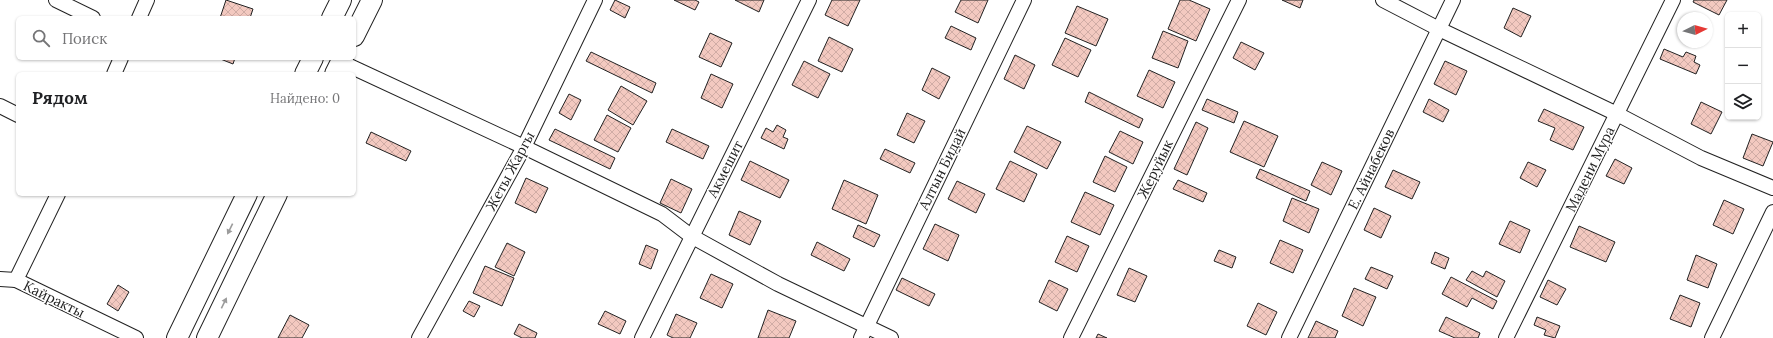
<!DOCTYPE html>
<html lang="ru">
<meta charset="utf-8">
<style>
:root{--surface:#fff;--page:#f6f6f6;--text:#202124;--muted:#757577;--line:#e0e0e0}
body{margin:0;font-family:Lora,serif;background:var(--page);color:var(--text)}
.controls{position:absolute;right:12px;top:12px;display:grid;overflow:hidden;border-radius:6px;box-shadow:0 1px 3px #0004}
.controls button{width:36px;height:36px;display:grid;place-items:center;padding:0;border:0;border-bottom:1px solid var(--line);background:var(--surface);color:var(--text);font:20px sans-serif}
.compass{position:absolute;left:1677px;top:12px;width:36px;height:36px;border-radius:50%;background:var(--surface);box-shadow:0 1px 3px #0004;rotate:85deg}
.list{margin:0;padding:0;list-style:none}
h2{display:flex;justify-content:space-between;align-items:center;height:52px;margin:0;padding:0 16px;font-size:17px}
h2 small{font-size:13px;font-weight:400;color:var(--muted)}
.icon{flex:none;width:22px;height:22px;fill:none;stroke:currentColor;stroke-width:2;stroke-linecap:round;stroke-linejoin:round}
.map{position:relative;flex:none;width:1773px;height:338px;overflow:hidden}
.search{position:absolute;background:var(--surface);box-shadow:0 1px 3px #0004;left:16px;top:16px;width:340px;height:44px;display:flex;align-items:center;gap:10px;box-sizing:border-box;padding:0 14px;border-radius:6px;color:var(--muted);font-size:15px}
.panel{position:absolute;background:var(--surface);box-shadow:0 1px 3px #0004;left:16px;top:72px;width:340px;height:124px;border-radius:6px}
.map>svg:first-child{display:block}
</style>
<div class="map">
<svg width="1773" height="338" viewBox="0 0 1773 338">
<defs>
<pattern id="building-cross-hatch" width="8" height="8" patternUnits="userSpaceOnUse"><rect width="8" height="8" fill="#f3c9c0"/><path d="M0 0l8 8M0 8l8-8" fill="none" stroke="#d0aca5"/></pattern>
</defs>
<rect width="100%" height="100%" fill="#fff"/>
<g fill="url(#building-cross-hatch)" stroke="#222">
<path d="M226,0L253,9L250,18H220Z"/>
<path d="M615,0L630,7L625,18L610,10Z"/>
<path d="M674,0H695L699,2L695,10Z"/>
<path d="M735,0H764L759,12Z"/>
<path d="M832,0H860L848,26L825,15Z"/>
<path d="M961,0H988L978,23L955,12Z"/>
<path d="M1180,0H1189L1210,9L1196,41L1168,29Z"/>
<path d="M1282,0H1303L1300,8Z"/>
<path d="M1694,0H1727L1719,15L1693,2Z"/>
<path d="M1077,6L1108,19L1096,46L1065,33Z"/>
<path d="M1513,8L1531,16L1521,37L1504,28Z"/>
<path d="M951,26L976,38L971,50L945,38Z"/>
<path d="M1163,31L1188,41L1178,68L1152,58Z"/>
<path d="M710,33L732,43L721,67L699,57Z"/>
<path d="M829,37L853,49L842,72L818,61Z"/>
<path d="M1065,38L1091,50L1078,77L1052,65Z"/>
<path d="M1241,42L1264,53L1255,70L1233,58Z"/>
<path d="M1664,49L1683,57L1686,52L1696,56L1694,62L1700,65L1696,74L1660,59Z"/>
<path d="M591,52L656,83L652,93L586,61Z"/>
<path d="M1015,55L1035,65L1024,89L1004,79Z"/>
<path d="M218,58H235L233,64Z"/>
<path d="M804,61L830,74L818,98L792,85Z"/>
<path d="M1445,61L1467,71L1456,95L1434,84Z"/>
<path d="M932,68L950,77L939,99L922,90Z"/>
<path d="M1149,70L1175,82L1163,108L1137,96Z"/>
<path d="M711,74L733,84L722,108L701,98Z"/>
<path d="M621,86L647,101L633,125L608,110Z"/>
<path d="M1089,92L1143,119L1139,128L1085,102Z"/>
<path d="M569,94L581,100L571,120L559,113Z"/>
<path d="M1207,99L1238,112L1234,123L1202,110Z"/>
<path d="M1429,99L1449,110L1443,122L1423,112Z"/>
<path d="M1701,102L1722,112L1711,134L1691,124Z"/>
<path d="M1544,109L1584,127L1573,150L1550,140L1555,128L1538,121Z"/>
<path d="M907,113L925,121L914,143L897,135Z"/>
<path d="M607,115L631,128L618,152L594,140Z"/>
<path d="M1244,121L1278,136L1264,167L1230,152Z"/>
<path d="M1196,122L1208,128L1187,175L1174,169Z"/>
<path d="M777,125L786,130L783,137L788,139L784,149L761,138L766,128L773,132Z"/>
<path d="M1027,126L1061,142L1047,169L1014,152Z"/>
<path d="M555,129L615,158L610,169L549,140Z"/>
<path d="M672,129L709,146L703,159L666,142Z"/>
<path d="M1120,131L1143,142L1133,164L1109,152Z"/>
<path d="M371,132L411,151L406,161L366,143Z"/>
<path d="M1752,134L1773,142L1763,166L1743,158Z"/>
<path d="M885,149L915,163L910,173L880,159Z"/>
<path d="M1105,156L1127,167L1115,192L1093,182Z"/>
<path d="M1615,159L1632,168L1624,184L1606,176Z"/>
<path d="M750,161L789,180L780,198L741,180Z"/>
<path d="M1010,161L1037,174L1024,202L996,189Z"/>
<path d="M1322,162L1342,171L1331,195L1311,185Z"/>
<path d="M1528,162L1546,170L1537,187L1520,178Z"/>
<path d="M1260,169L1310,191L1306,201L1256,178Z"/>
<path d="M1393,170L1420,182L1412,199L1385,187Z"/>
<path d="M526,178L548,188L536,213L515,203Z"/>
<path d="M671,179L692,189L681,213L660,203Z"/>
<path d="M844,180L878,195L866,224L832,209Z"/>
<path d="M1178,180L1207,193L1203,202L1173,189Z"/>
<path d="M957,181L985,194L976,213L948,199Z"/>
<path d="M1085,192L1114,205L1100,235L1071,222Z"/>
<path d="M1292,198L1319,209L1309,233L1283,221Z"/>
<path d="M1724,200L1744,209L1733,234L1713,225Z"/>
<path d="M1374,208L1391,216L1381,238L1364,230Z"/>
<path d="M739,211L761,221L750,245L729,235Z"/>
<path d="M1510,221L1530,230L1520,253L1499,244Z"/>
<path d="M935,224L959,235L948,261L923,249Z"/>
<path d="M858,225L880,235L874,247L853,237Z"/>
<path d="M1579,226L1615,242L1606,262L1570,247Z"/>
<path d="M1067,236L1089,246L1077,272L1055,262Z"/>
<path d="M1280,240L1303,250L1293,273L1270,263Z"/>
<path d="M817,242L850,259L844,271L811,255Z"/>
<path d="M507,243L525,252L514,276L495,267Z"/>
<path d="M646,245L658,250L651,269L639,264Z"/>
<path d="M1219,250L1236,257L1232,268L1214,261Z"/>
<path d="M1435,252L1449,258L1445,269L1431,263Z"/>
<path d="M1696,255L1717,264L1708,288L1687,280Z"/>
<path d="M485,266L514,278L502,306L473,293Z"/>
<path d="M1371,267L1393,276L1387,289L1365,279Z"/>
<path d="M1129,268L1147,276L1135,302L1117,295Z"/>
<path d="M1472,271L1483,277L1486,271L1505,281L1497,297L1466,280Z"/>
<path d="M711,274L733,284L722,308L700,298Z"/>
<path d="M1451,277L1497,301L1493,309L1472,298L1467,307L1442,294Z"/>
<path d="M902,278L935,294L929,306L896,290Z"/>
<path d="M1049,280L1068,289L1057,311L1039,302Z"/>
<path d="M1548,280L1566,289L1557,305L1540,297Z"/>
<path d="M118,285L129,292L118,311L107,304Z"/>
<path d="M1354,288L1376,297L1363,326L1342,316Z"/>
<path d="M1680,295L1700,303L1691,327L1670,319Z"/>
<path d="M469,301L480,306L474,317L463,311Z"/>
<path d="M1258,303L1277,312L1266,335L1247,326Z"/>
<path d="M768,310L796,321L789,338H758Z"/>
<path d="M605,311L626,321L620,334L598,324Z"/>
<path d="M676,314L697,323L690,338H673L667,335Z"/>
<path d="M290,315L309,325L302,338H278Z"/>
<path d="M1446,317L1480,333L1478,338H1455L1439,331Z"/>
<path d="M1537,317L1560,326L1555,338L1544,335L1546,330L1534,325Z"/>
<path d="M1316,321L1338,331L1335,338H1308Z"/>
<path d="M519,324L537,333L535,338H522L514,334Z"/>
<path d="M1098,334L1107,338H1096Z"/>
</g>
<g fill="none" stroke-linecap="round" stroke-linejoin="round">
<defs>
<g id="minor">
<path d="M56,0L93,18"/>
<path d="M1383,0L1439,29L1617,114L1701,158L1773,188"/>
<path d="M139,18L147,0"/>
<path d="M341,62L524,147L662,214L691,236L778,284L891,338"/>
<path d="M114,74L121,58"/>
<path d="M0,106L18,115"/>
<path d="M58,194L16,280L136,338"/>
<path d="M0,279L16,280"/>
<path d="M419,338L524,147L595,0"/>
<path d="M642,338L809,0"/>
<path d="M861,338L1024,0"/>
<path d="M1071,338L1239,0"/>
<path d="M1289,338L1453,0"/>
<path d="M1506,338L1673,0"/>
<path d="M1712,338L1773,212"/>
</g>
<g id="highway">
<path d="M332,18L341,0"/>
<path d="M354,36L372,0"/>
<path d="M305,74L313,58"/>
<path d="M335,74L343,58"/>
<path d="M177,338L247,194"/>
<path d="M207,338L277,194"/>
</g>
</defs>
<use href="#minor" stroke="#222" stroke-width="16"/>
<use href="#highway" stroke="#222" stroke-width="22"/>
<use href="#minor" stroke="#fff" stroke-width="14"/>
<use href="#highway" stroke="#fff" stroke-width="20"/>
</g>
<defs><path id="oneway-solid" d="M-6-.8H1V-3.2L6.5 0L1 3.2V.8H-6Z"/></defs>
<g fill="#9c9c9c">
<use href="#oneway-solid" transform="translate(230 229) rotate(116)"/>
<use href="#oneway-solid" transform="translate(224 303) rotate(-64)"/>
</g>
<g text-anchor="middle" stroke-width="3" stroke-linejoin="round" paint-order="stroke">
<g font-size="14" fill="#222" stroke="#fff">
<text transform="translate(725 169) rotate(-63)" y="5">Акмешит</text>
<text transform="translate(942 169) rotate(-64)" y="5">Алтын Бидай</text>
<text transform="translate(1155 169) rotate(-64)" y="5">Жеруйык</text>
<text transform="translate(1371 169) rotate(-64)" y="5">Е. Айнабеков</text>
<text transform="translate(1590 169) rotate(-64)" y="5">Мадени Мура</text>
<text transform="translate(510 171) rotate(-62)" y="5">Жеты Жаргы</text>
<text transform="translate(54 299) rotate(26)" y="5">Кайракты</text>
</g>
</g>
</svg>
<div class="controls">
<button>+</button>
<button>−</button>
<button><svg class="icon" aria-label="layers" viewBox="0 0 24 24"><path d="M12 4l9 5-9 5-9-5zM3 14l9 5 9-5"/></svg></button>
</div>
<svg class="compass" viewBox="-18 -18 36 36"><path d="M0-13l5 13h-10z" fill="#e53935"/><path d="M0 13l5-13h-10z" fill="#757577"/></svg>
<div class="search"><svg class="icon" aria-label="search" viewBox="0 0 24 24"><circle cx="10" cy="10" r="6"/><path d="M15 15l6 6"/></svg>Поиск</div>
<section class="panel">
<h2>Рядом<small>Найдено: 0</small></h2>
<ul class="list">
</ul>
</section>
</div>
